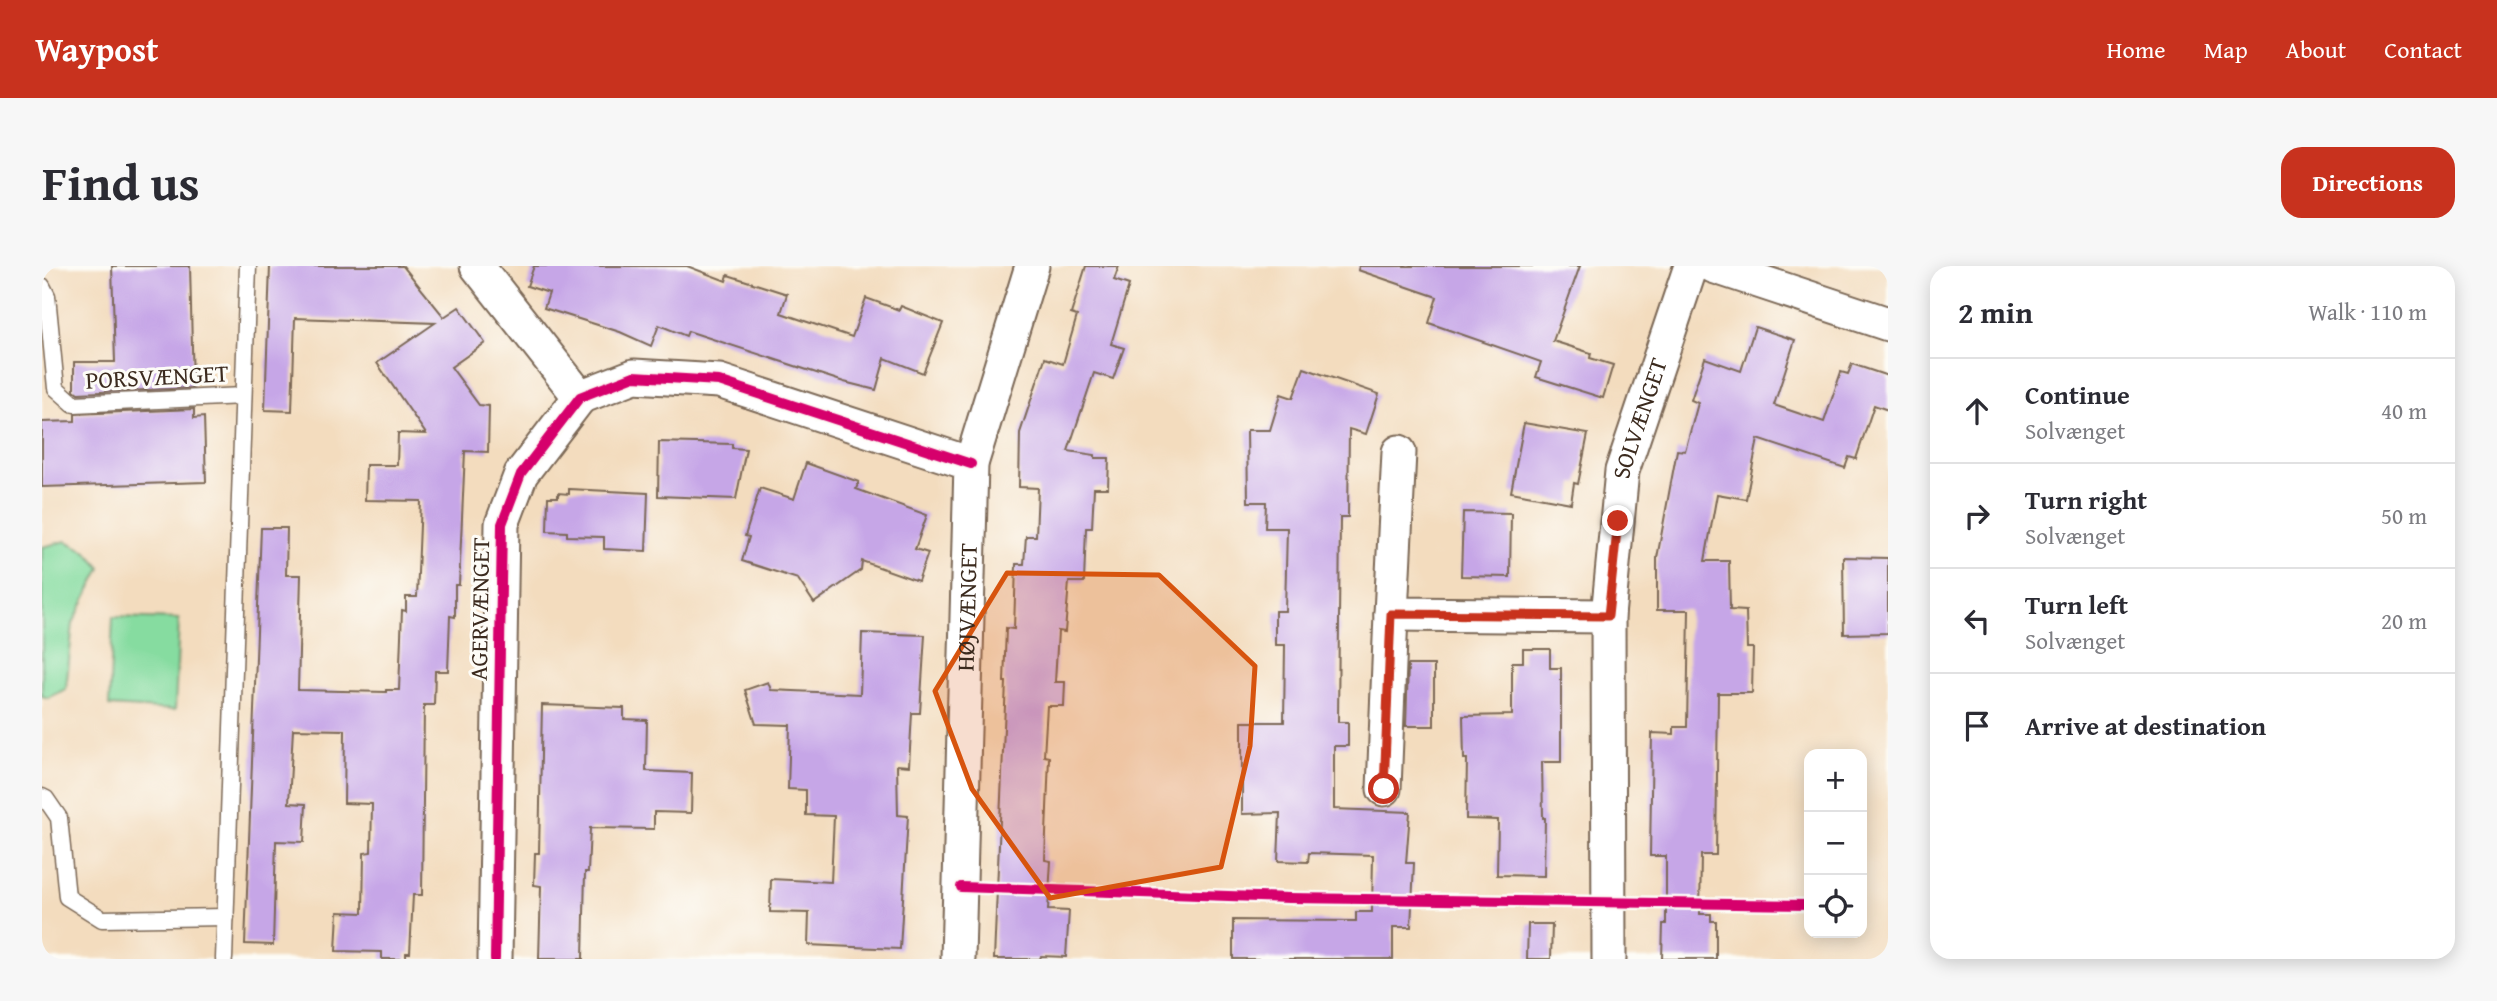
<!DOCTYPE html>
<meta charset="utf-8">
<style>
:root{--surface:#fff;--page:#f7f7f7;--text:#2b2b33;--muted:#7c7c81;--line:#e1e1e2;--accent:#c8321e}
body{margin:0;font-family:"Gentium Book Plus",serif;background:var(--page);color:var(--text)}
.controls{position:absolute;right:21px;bottom:21px;display:grid;overflow:hidden;border-radius:14px;box-shadow:0 4px 18px #0003}
.controls button{width:63px;height:63px;display:grid;place-items:center;padding:0;border:0;border-bottom:2px solid var(--line);background:var(--surface);color:var(--text);font:35px sans-serif}
.stop{position:absolute;width:21px;height:21px;margin:-16px;border:5px solid #c8321e;border-radius:50%;background:#fff}
.stop.end{background:#c8321e;border-color:#fff;box-shadow:0 2px 7px #0008}
.list{margin:0;padding:0;list-style:none}
h2{display:flex;justify-content:space-between;align-items:center;height:91px;margin:0;padding:0 28px;font-size:30px}
h2 small{font-size:23px;font-weight:400;color:var(--muted)}
.list li{display:grid;grid-template-columns:46px 1fr auto;gap:21px;align-items:center;box-sizing:border-box;height:105px;padding:0 28px;border-top:2px solid var(--line)}
.list b{display:block;font-size:26px;white-space:nowrap}
.list p{margin:0;font-size:23px;white-space:nowrap;color:var(--muted)}
.list em{font-size:23px;font-style:normal;color:var(--muted)}
.icon{flex:none;width:38px;height:38px;fill:none;stroke:currentColor;stroke-width:2;stroke-linecap:round;stroke-linejoin:round}
.map{position:relative;flex:none;width:1846px;height:693px;overflow:hidden;border-radius:21px}
header{display:flex;align-items:center;gap:42px;box-sizing:border-box;height:98px;padding:0 35px;background:var(--accent);color:#fff}
header strong{font-size:33px}
nav{display:flex;gap:38px;margin-inline-start:auto;font-size:24px}
.intro{display:flex;align-items:center;justify-content:space-between;box-sizing:border-box;height:168px;padding:0 42px}
h1{margin:0;font-size:49px}
.button{padding:18px 32px;border-radius:21px;background:var(--accent);color:#fff;font-size:24px;font-weight:700}
main{display:flex;gap:42px;padding:0 42px}
aside{flex:1;background:var(--surface);border-radius:21px;box-shadow:0 4px 18px #0003}
.map>svg:first-child{display:block}
</style>
<header>
<strong>Waypost</strong>
<nav><a>Home</a><a>Map</a><a>About</a><a>Contact</a></nav>
</header>
<div class="intro"><h1>Find us</h1><a class="button">Directions</a></div>
<main>
<div class="map">
<svg width="1846" height="693" viewBox="0 0 1846 693">
<rect width="100%" height="100%" fill="#fdfcf7"/>
<filter id="ink" filterUnits="userSpaceOnUse"><feTurbulence type="fractalNoise" baseFrequency=".0143" numOctaves="2"/><feDisplacementMap in="SourceGraphic" scale="14" xChannelSelector="R" yChannelSelector="G"/><feConvolveMatrix kernelMatrix="1 2 1 2 8 2 1 2 1" color-interpolation-filters="sRGB"/></filter>
<filter id="wash" filterUnits="userSpaceOnUse"><feTurbulence type="fractalNoise" baseFrequency=".00686" numOctaves="4" result="noise"/><feDisplacementMap in="SourceGraphic" scale="28" xChannelSelector="R" yChannelSelector="G"/><feGaussianBlur stdDeviation="1.57" result="paint"/><feColorMatrix in="noise" values="0 0 0 0 0 0 0 0 0 0 0 0 0 0 0 0 0 1.4 0 .05"/><feComposite in="paint" operator="in"/></filter>
<g filter="url(#wash)">
<rect width="100%" height="100%" fill="#f3dcbe"/>
<g fill="#86dca0" stroke="#60835f" stroke-width="2">
<path d="M24,275L44,285L59,302L31,357L24,423L6,432L0,430V281Z"/>
<path d="M71,351L137,353L133,444L67,440Z"/>
</g>
<g id="blocks">
<g fill="#c6a6e7">
<path d="M70,0H148L151,122L36,127L32,124V96H73Z"/>
<path d="M228,0H361L402,51L417,41L443,77L409,101L437,139L447,140L446,186L423,185L417,319H413V351L408,350L406,405H393L392,439H382L380,629H371L368,687H364V693H340V686L294,685L296,646L321,647L322,587L329,586L330,538L302,537L303,464L251,463L247,537L264,538L262,576L234,575L231,679L203,678L219,262H245L244,309H259L256,424L344,426V424H357L360,344L364,345V331H375L379,235L323,234L324,199H355L356,167L384,168L335,97L393,57L253,52L250,145L223,144Z"/>
<path d="M492,0H645L684,15L686,9L745,28L739,47L810,71L824,32L857,44L859,40L901,57L881,107L843,92L834,124L802,116L646,65L644,70L617,59L609,80L578,66L502,42L507,27L485,20Z"/>
<path d="M1044,0H1077L1072,14L1087,19L1069,78L1082,82L1071,113L1052,107L1026,185L1053,189V192H1067L1066,222H1052L1050,262H1044L1042,316H1027L1023,366L1016,365L1013,416H1023L1022,440H1005L1002,490L1007,491L1003,594L1009,595L1006,644L1027,645L1024,691L999,690L998,693H952L964,416H962L964,362L972,363L974,298H982L984,270H994L996,222L977,221L978,167L1003,92L1021,98L1035,50L1029,48Z"/>
<path d="M1317,0H1538L1511,75L1549,87L1548,92L1571,99L1561,132L1494,111L1499,96L1387,57L1395,31L1316,4Z"/>
<path d="M1713,61L1753,74L1732,139L1782,156L1799,106L1806,108L1810,98L1846,110V144L1832,139L1814,193L1807,191L1803,202L1716,173L1704,233L1675,228L1663,295H1687L1688,344L1704,345L1705,382H1711L1710,427H1676L1674,589H1659L1658,648H1669V655H1674V693H1620L1621,658H1624V590H1608L1610,467L1632,468V461H1645L1647,344H1615V292L1635,184L1643,185L1656,137L1649,134L1663,92L1699,105Z"/>
<path d="M1262,102L1337,128L1324,168L1307,163L1306,251H1298L1296,456H1306V480H1292V543L1368,546L1364,597H1372L1369,661H1351V693H1191V654L1314,655V646H1330L1331,589L1267,587L1266,596L1236,595L1238,547L1200,548V456H1242L1243,379H1233V345H1243L1245,262H1223L1224,236H1206L1205,164H1228L1239,128L1251,132Z"/>
<path d="M152,143V152L162,151L164,216L0,221V156L33,155V148Z"/>
<path d="M1482,157L1546,168L1536,218L1532,217L1529,237L1469,226Z"/>
<path d="M617,176L690,178V182L704,183L694,233L616,230Z"/>
<path d="M764,197L817,216L814,223L885,249L873,283L886,287L876,315L820,295L819,304L772,337L756,313L700,295L707,271L703,270L718,222L752,233Z"/>
<path d="M527,223L606,227L604,285L562,283V271L525,270V266L505,265L506,231H516V227L527,228Z"/>
<path d="M1421,246L1469,247L1468,311L1419,310Z"/>
<path d="M1801,291L1846,292V367L1802,368Z"/>
<path d="M820,367L883,369L878,447H870L867,500L855,499L856,549L866,550L858,683L766,679L767,647L728,646L729,613L789,616L792,550L764,549V524L746,523L748,459L714,458L703,424L726,416L729,424L818,428Z"/>
<path d="M1481,383H1508V402H1519V496H1500L1501,552H1503L1502,610L1455,609L1456,554L1424,553L1425,493H1422L1421,450L1470,449V396H1481Z"/>
<path d="M1366,399H1392V460H1364Z"/>
<path d="M500,439L582,442V453L605,454L604,505L650,507L649,547L612,546V563L548,562L546,606H543L541,693H497L499,620L492,619L493,587H497Z"/>
<path d="M1486,658H1510L1509,693H1485Z"/>
</g>
</g>
</g>
<g filter="url(#ink)">
<use href="#blocks" fill-opacity="0" stroke="#7b6856" stroke-width="2"/>
<g fill="none" stroke-linecap="round" stroke-linejoin="round">
<defs>
<g id="lane">
<path d="M0,20L5,30L14,122L32,138L201,130"/>
<path d="M0,531L4,533L17,552L25,631L60,653L184,651"/>
<path d="M182,693L206,0"/>
</g>
<g id="street">
<path d="M435,0L538,131"/>
<path d="M1671,0L1846,58"/>
<path d="M1357,186L1349,348L1566,350"/>
<path d="M1342,523L1349,348"/>
<path d="M453,693L460,258L479,208L538,131L592,110L677,115L929,198"/>
<path id="s1" d="M916,693L929,198L990,0"/>
<path id="s2" d="M1567,693L1566,350L1580,205L1649,0"/>
</g>
</defs>
<use href="#lane" stroke="#7b6856" stroke-width="19"/>
<use href="#street" stroke="#7b6856" stroke-width="37"/>
<use href="#lane" stroke="#fff" stroke-width="16"/>
<use href="#street" stroke="#fff" stroke-width="33"/>
<defs>
<g id="cycleway">
<path d="M919,621L1247,632L1767,639"/>
<path d="M453,693L460,258L479,208L538,131L592,110L677,115L929,198"/>
</g>
</defs>
<use href="#cycleway" stroke="#fdfcf7" stroke-width="15"/>
<use href="#cycleway" stroke="#d6006c" stroke-width="10"/>
</g>
</g>
<g fill="none" stroke-linecap="round" stroke-linejoin="round" filter="url(#ink)">
<path stroke="#c8321e" stroke-width="9" d="M1342,523L1349,348L1566,350L1576,255"/>
</g>
<path fill="#d7540e" fill-opacity="0.2" stroke="#d7540e" stroke-width="5" stroke-linejoin="round" d="M965,307L1117,309L1213,400L1208,480L1179,601L1008,632L930,523L893,425Z"/>
<g text-anchor="middle" stroke-width="6" stroke-linejoin="round" paint-order="stroke">
<g font-size="24" fill="#3b2a1e" stroke="#fdfcf7">
<text transform="translate(115 111) rotate(-3)" y="8">PORSVÆNGET</text>
<text dy="8" stroke="none"><textPath href="#s2" startOffset="544">SOLVÆNGET</textPath></text>
<text dy="8" stroke="none"><textPath href="#s1" startOffset="352">HØJVÆNGET</textPath></text>
<text transform="translate(438 343) rotate(-89)" y="8">AGERVÆNGET</text>
</g>
</g>
</svg>
<div class="controls">
<button>+</button>
<button>−</button>
<button><svg class="icon" aria-label="locate" viewBox="0 0 24 24"><circle cx="12" cy="12" r="6"/><path d="M12 2v4M12 18v4M2 12h4M18 12h4"/></svg></button>
</div>
<div class="stop" style="left:1342px;top:523px"></div>
<div class="stop end" style="left:1576px;top:255px"></div>
</div>
<aside>
<h2>2 min<small>Walk · 110 m</small></h2>
<ul class="list">
<li><svg class="icon" aria-label="ahead" viewBox="0 0 24 24"><path d="M12 20V5M6 11l6-6 6 6"/></svg><div><b>Continue</b><p>Solvænget</p></div><em>40 m</em></li>
<li><svg class="icon" aria-label="right" viewBox="0 0 24 24"><path d="M7 20v-9h11M14 6l5 5-5 5"/></svg><div><b>Turn right</b><p>Solvænget</p></div><em>50 m</em></li>
<li><svg class="icon" aria-label="left" viewBox="0 0 24 24"><path d="M17 20v-9H6M10 6l-5 5 5 5"/></svg><div><b>Turn left</b><p>Solvænget</p></div><em>20 m</em></li>
<li><svg class="icon" aria-label="arrive" viewBox="0 0 24 24"><path d="M6 21V4h12l-3 4 3 4H6"/></svg><div><b>Arrive at destination</b></div></li>
</ul>
</aside>
</main>
